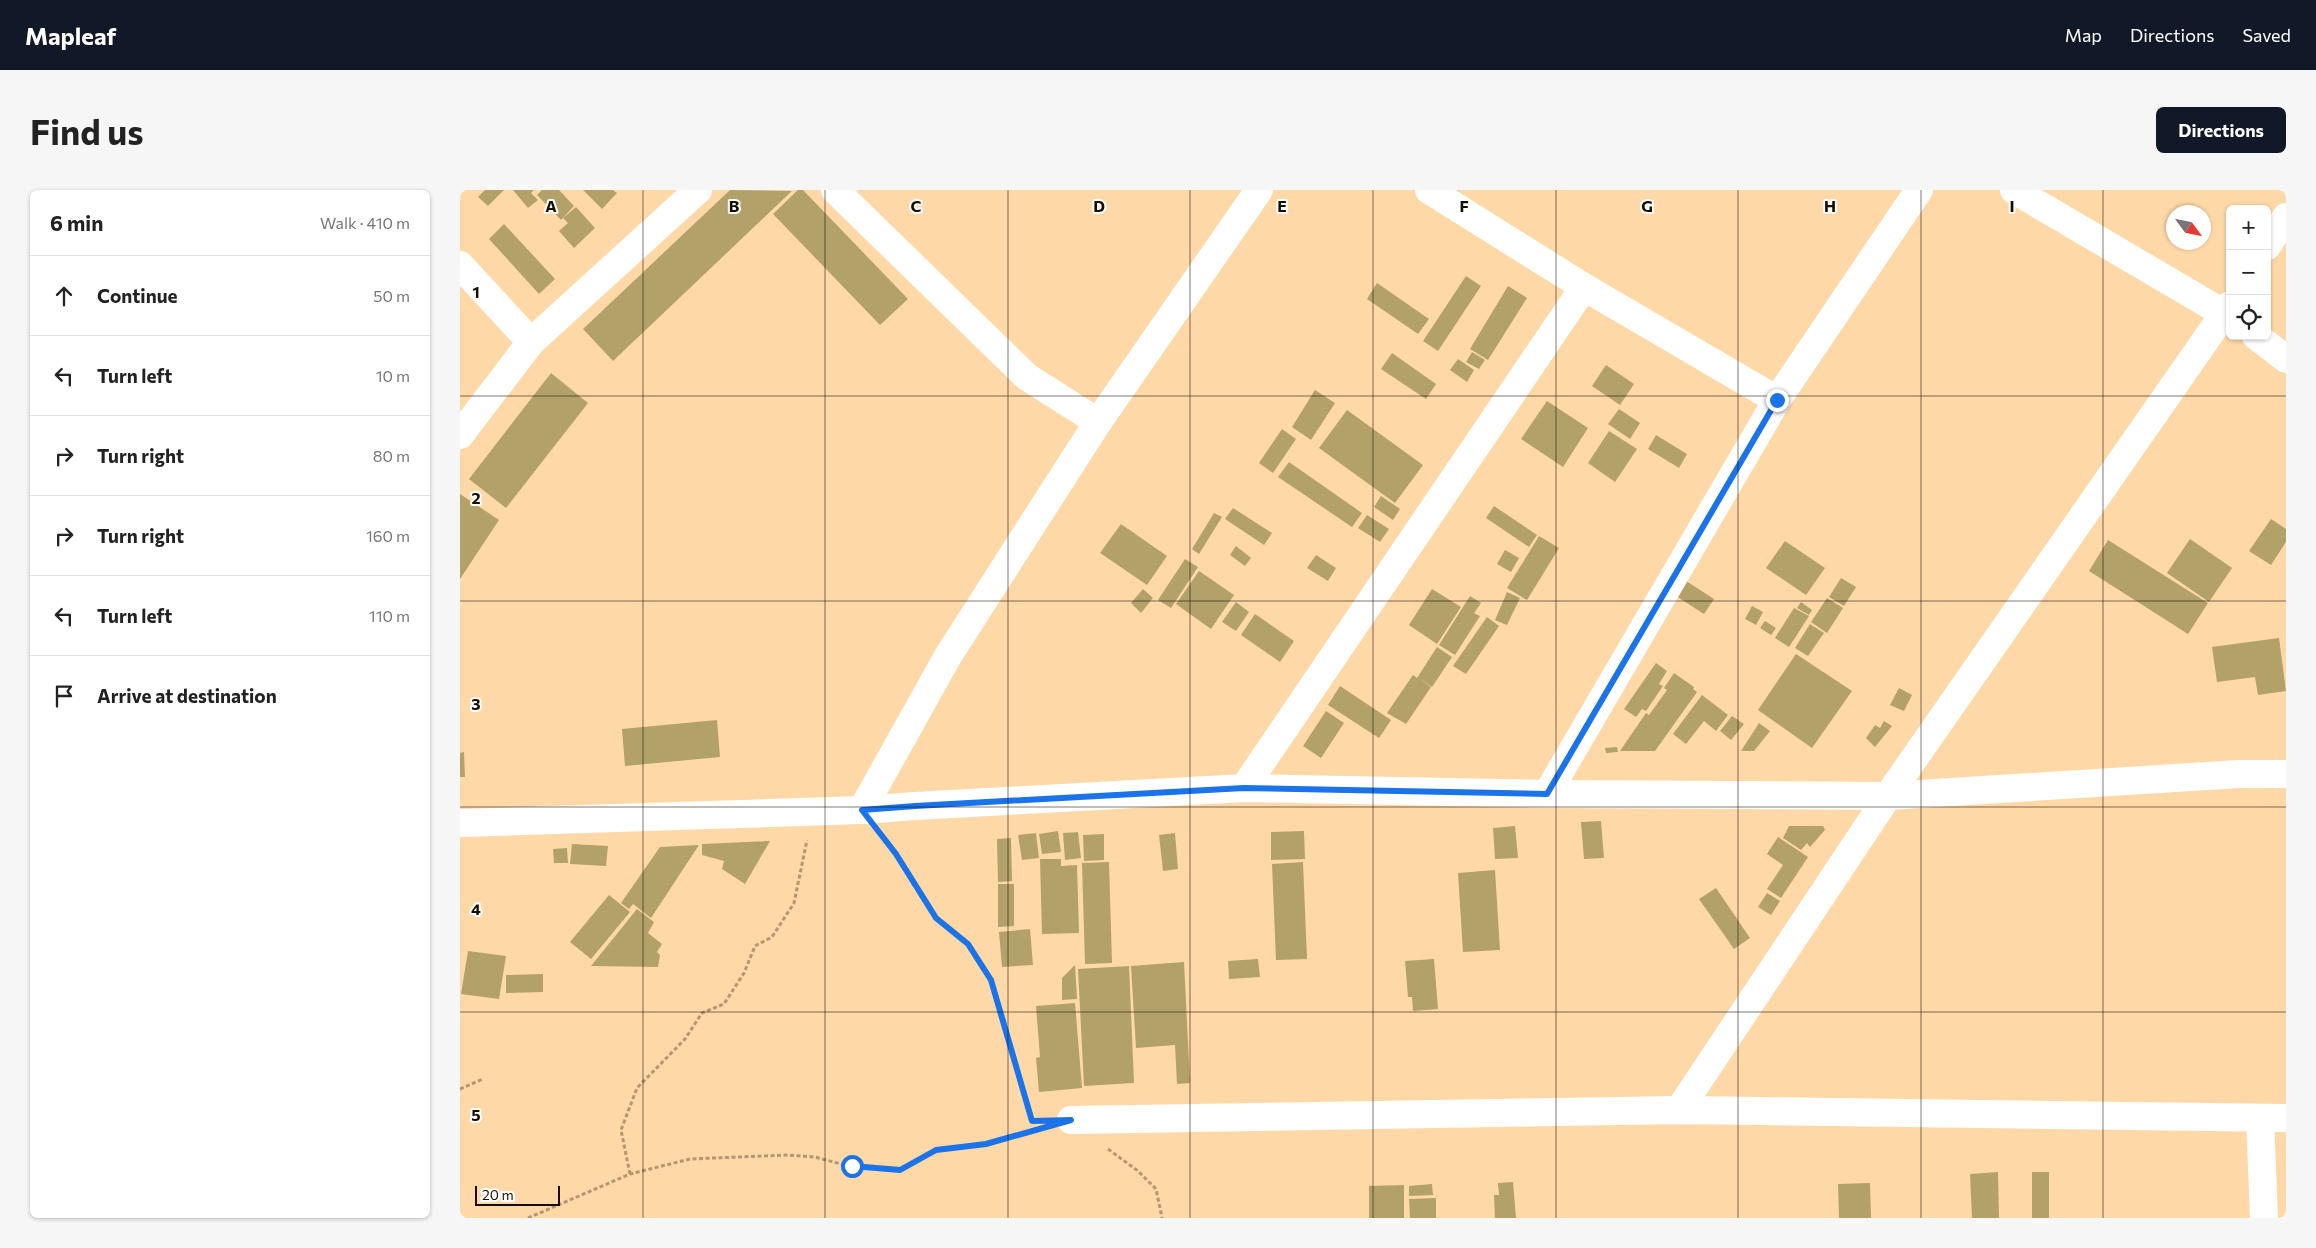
<!DOCTYPE html>
<meta charset="utf-8">
<style>
:root{--surface:#fff;--page:#f6f6f6;--text:#222;--muted:#767676;--line:#e0e0e0;--accent:#111827}
body{margin:0;font-family:Commissioner,sans-serif;background:var(--page);color:var(--text)}
.controls{position:absolute;right:15px;top:15px;display:grid;overflow:hidden;border-radius:8px;box-shadow:0 1px 4px #0004}
.controls button{width:45px;height:45px;display:grid;place-items:center;padding:0;border:0;border-bottom:1px solid var(--line);background:var(--surface);color:var(--text);font:25px sans-serif}
.compass{position:absolute;left:1706px;top:15px;width:45px;height:45px;border-radius:50%;background:var(--surface);box-shadow:0 1px 4px #0004;rotate:123deg}
.scale{position:absolute;left:15px;bottom:12px;width:85px;box-sizing:border-box;padding-left:5px;border:2px solid #180b00;border-top:0;font-size:14px;line-height:18px;white-space:nowrap;color:#180b00;-webkit-text-stroke:4px #fff;paint-order:stroke}
.stop{position:absolute;width:15px;height:15px;margin:-11px;border:4px solid #1a73e8;border-radius:50%;background:#fff}
.stop.end{background:#1a73e8;border-color:#fff;box-shadow:0 1px 5px #0008}
.list{margin:0;padding:0;list-style:none}
h2{display:flex;justify-content:space-between;align-items:center;height:65px;margin:0;padding:0 20px;font-size:21px}
h2 small{font-size:16px;font-weight:400;color:var(--muted)}
.list li{display:grid;grid-template-columns:32px 1fr auto;gap:15px;align-items:center;box-sizing:border-box;height:80px;padding:0 20px;border-top:1px solid var(--line)}
.list b{display:block;font-size:19px;white-space:nowrap}
.list em{font-size:16px;font-style:normal;color:var(--muted)}
.icon{flex:none;width:28px;height:28px;fill:none;stroke:currentColor;stroke-width:2;stroke-linecap:round;stroke-linejoin:round}
.map{position:relative;flex:none;width:1826px;height:1028px;overflow:hidden;border-radius:8px}
header{display:flex;align-items:center;gap:30px;box-sizing:border-box;height:70px;padding:0 25px;background:var(--accent);color:#fff}
header strong{font-size:24px}
nav{display:flex;gap:28px;margin-inline-start:auto;font-size:18px}
.intro{display:flex;align-items:center;justify-content:space-between;box-sizing:border-box;height:120px;padding:0 30px}
h1{margin:0;font-size:35px}
.button{padding:12px 22px;border-radius:8px;background:var(--accent);color:#fff;font-size:18px;font-weight:700}
main{display:flex;gap:30px;padding:0 30px}
aside{flex:1;background:var(--surface);border-radius:8px;box-shadow:0 1px 4px #0004}
.map>svg:first-child{display:block}
</style>
<header>
<strong>Mapleaf</strong>
<nav><a>Map</a><a>Directions</a><a>Saved</a></nav>
</header>
<div class="intro"><h1>Find us</h1><a class="button">Directions</a></div>
<main>
<aside>
<h2>6 min<small>Walk · 410 m</small></h2>
<ul class="list">
<li><svg class="icon" aria-label="ahead" viewBox="0 0 24 24"><path d="M12 20V5M6 11l6-6 6 6"/></svg><div><b>Continue</b></div><em>50 m</em></li>
<li><svg class="icon" aria-label="left" viewBox="0 0 24 24"><path d="M17 20v-9H6M10 6l-5 5 5 5"/></svg><div><b>Turn left</b></div><em>10 m</em></li>
<li><svg class="icon" aria-label="right" viewBox="0 0 24 24"><path d="M7 20v-9h11M14 6l5 5-5 5"/></svg><div><b>Turn right</b></div><em>80 m</em></li>
<li><svg class="icon" aria-label="right" viewBox="0 0 24 24"><path d="M7 20v-9h11M14 6l5 5-5 5"/></svg><div><b>Turn right</b></div><em>160 m</em></li>
<li><svg class="icon" aria-label="left" viewBox="0 0 24 24"><path d="M17 20v-9H6M10 6l-5 5 5 5"/></svg><div><b>Turn left</b></div><em>110 m</em></li>
<li><svg class="icon" aria-label="arrive" viewBox="0 0 24 24"><path d="M6 21V4h12l-3 4 3 4H6"/></svg><div><b>Arrive at destination</b></div></li>
</ul>
</aside>
<div class="map">
<svg width="1826" height="1028" viewBox="0 0 1826 1028">
<rect width="100%" height="100%" fill="#ffd8a7"/>
<g fill="#b2a169">
<path d="M25,0H44L28,16L18,7Z"/>
<path d="M53,0H74L71,3L78,10L68,18Z"/>
<path d="M82,0H99L114,16L101,30L77,5Z"/>
<path d="M123,0H153L157,3L142,19Z"/>
<path d="M270,0L332,1L153,171L123,139Z"/>
<path d="M338,0H343L448,109L420,135L313,24Z"/>
<path d="M116,17L135,38L114,58L99,41L108,33L103,28Z"/>
<path d="M44,34L95,89L79,104L29,49Z"/>
<path d="M1006,86L1021,96L978,161L963,151Z"/>
<path d="M917,93L969,129L958,144L907,109Z"/>
<path d="M1048,96L1067,108L1028,170L1010,159Z"/>
<path d="M1012,162L1025,170L1019,179L1006,172Z"/>
<path d="M932,163L976,194L966,209L921,179Z"/>
<path d="M998,169L1014,180L1007,192L990,180Z"/>
<path d="M1146,175L1174,194L1160,215L1132,196Z"/>
<path d="M91,183L128,213L46,318L9,289Z"/>
<path d="M855,200L875,213L851,250L832,237Z"/>
<path d="M1087,211L1128,238L1103,277L1061,249Z"/>
<path d="M1159,219L1180,233L1170,249L1148,234Z"/>
<path d="M887,220L963,275L935,313L859,258Z"/>
<path d="M822,239L836,249L813,283L799,273Z"/>
<path d="M1149,241L1177,259L1155,292L1128,273Z"/>
<path d="M1196,245L1227,264L1219,278L1188,259Z"/>
<path d="M829,272L902,323L892,337L818,287Z"/>
<path d="M0,304L39,330L0,389Z"/>
<path d="M921,306L940,319L933,330L914,317Z"/>
<path d="M1034,316L1077,345L1069,357L1026,328Z"/>
<path d="M773,318L812,343L804,355L765,329Z"/>
<path d="M754,323L762,327L739,364L732,359Z"/>
<path d="M907,325L929,339L920,352L898,338Z"/>
<path d="M1811,329L1826,339V352L1811,375L1789,361Z"/>
<path d="M661,334L707,366L687,395L640,363Z"/>
<path d="M1079,346L1099,358L1067,410L1047,398Z"/>
<path d="M1730,349L1772,378L1749,412L1707,383Z"/>
<path d="M1648,350L1748,413L1728,444L1629,381Z"/>
<path d="M1325,351L1365,378L1346,405L1306,378Z"/>
<path d="M776,356L791,368L785,376L770,365Z"/>
<path d="M1045,360L1059,368L1051,382L1037,374Z"/>
<path d="M856,365L876,378L868,391L847,378Z"/>
<path d="M725,369L738,377L711,418L698,410Z"/>
<path d="M739,381L774,405L751,439L716,414Z"/>
<path d="M1381,388L1396,397L1384,416L1369,407Z"/>
<path d="M1223,389L1254,409L1244,424L1213,404Z"/>
<path d="M683,399L693,408L681,423L671,413Z"/>
<path d="M972,399L1001,417L977,454L949,435Z"/>
<path d="M1047,402L1060,408L1047,435L1035,430Z"/>
<path d="M1010,406L1021,413L1014,423L1020,426L995,465L979,455Z"/>
<path d="M1367,408L1383,418L1367,443L1351,432Z"/>
<path d="M776,412L789,422L776,441L762,432Z"/>
<path d="M1341,412L1352,420L1349,425L1337,418Z"/>
<path d="M1292,416L1303,422L1296,435L1285,429Z"/>
<path d="M1334,418L1349,426L1329,457L1315,448Z"/>
<path d="M795,424L834,451L820,472L781,445Z"/>
<path d="M1027,427L1039,436L1006,484L993,476Z"/>
<path d="M1305,431L1316,438L1311,445L1300,438Z"/>
<path d="M1350,434L1364,443L1348,466L1335,458Z"/>
<path d="M1819,448L1826,501L1798,505L1795,487L1757,492L1752,457Z"/>
<path d="M977,457L992,467L972,497L959,488L971,497L946,534L927,523L953,485L957,488Z"/>
<path d="M1336,464L1392,501L1352,558L1298,520Z"/>
<path d="M1196,473L1207,481L1199,494L1203,496L1186,521L1182,519L1176,527L1164,519Z"/>
<path d="M1214,483L1234,497L1233,499L1237,502L1195,561H1160L1186,523L1189,525L1207,500L1204,498Z"/>
<path d="M880,496L931,530L919,548L868,515Z"/>
<path d="M1439,498L1452,505L1444,521L1430,515Z"/>
<path d="M1242,505L1268,525L1256,541L1244,531L1226,554L1213,544Z"/>
<path d="M866,521L884,533L861,568L843,556Z"/>
<path d="M1272,526L1284,534L1271,550L1260,541Z"/>
<path d="M257,530L260,567L165,576L162,539Z"/>
<path d="M1424,531L1432,536L1415,557L1406,548L1415,535L1420,538Z"/>
<path d="M1299,533L1310,541L1294,561H1281Z"/>
<path d="M1157,557L1158,562L1146,563L1145,558Z"/>
<path d="M4,562L5,587H0V563Z"/>
<path d="M1141,631L1144,668L1124,669L1121,632Z"/>
<path d="M1055,636L1058,668L1035,669L1033,638Z"/>
<path d="M1329,636H1363L1365,640L1350,657L1347,653L1341,660L1323,648Z"/>
<path d="M598,641L601,662L582,664L579,644Z"/>
<path d="M844,641L845,669L811,670V642Z"/>
<path d="M618,642L621,668L605,670L603,643Z"/>
<path d="M576,643L579,668L562,670L558,645Z"/>
<path d="M715,643L718,679L703,681L699,645Z"/>
<path d="M644,644V670L624,671L623,645Z"/>
<path d="M1318,647L1348,667L1321,708L1307,699L1323,675L1307,664Z"/>
<path d="M551,648L552,691L538,692L537,649Z"/>
<path d="M310,651L285,694L262,679L264,671L242,665V654Z"/>
<path d="M112,654L148,656L146,676L110,674Z"/>
<path d="M239,655L191,728L173,714L169,719L161,713L200,657Z"/>
<path d="M107,658L108,673H94L93,659Z"/>
<path d="M580,669H601V676L617,675L619,743L582,744Z"/>
<path d="M649,672L652,773L625,774L622,673Z"/>
<path d="M843,672L847,769L816,770L812,674Z"/>
<path d="M1035,680L1040,760L1003,762L998,683Z"/>
<path d="M538,694H554V736L538,737Z"/>
<path d="M1256,698L1290,748L1274,759L1239,709Z"/>
<path d="M1307,703L1320,711L1311,725L1298,717Z"/>
<path d="M149,705L170,722L131,769L110,752Z"/>
<path d="M177,719L194,732L188,743L202,754L197,762L200,765L198,777L131,776Z"/>
<path d="M570,739L573,775L542,777L539,742Z"/>
<path d="M8,761L46,766L39,809L1,804Z"/>
<path d="M798,769L800,787L769,789L768,771Z"/>
<path d="M974,769L978,819L953,821L952,807H948L945,771Z"/>
<path d="M724,772L730,893L717,894L715,855L676,858L671,776Z"/>
<path d="M615,775L617,809L602,810V788Z"/>
<path d="M669,776L674,893L624,896L618,779Z"/>
<path d="M83,784V802L46,803V785Z"/>
<path d="M615,813L622,898L579,902L576,868L580,867L576,816Z"/>
<path d="M1538,982L1539,1028H1512L1510,984Z"/>
<rect x="1572" y="982" width="17" height="46"/>
<path d="M1053,992L1056,1028H1035L1034,1005H1039L1038,993Z"/>
<path d="M1410,993L1411,1028H1379L1378,994Z"/>
<path d="M972,994L973,1005L949,1006V996Z"/>
<path d="M944,995V1028H909V996Z"/>
<path d="M976,1008V1028H950L949,1009Z"/>
</g>
<g fill="none" stroke-linecap="round" stroke-linejoin="round">
<g stroke="#b59672" stroke-width="3" stroke-dasharray="4 2.5" stroke-linecap="butt">
<path d="M423,646L436,664L476,729L508,754L531,790L571,931H584"/>
<path d="M0,899L23,889"/>
<path d="M648,959L678,981L696,999L702,1028"/>
<path d="M170,984L161,940L177,898L225,849L242,823L264,814L284,783L295,756L312,747L334,713L347,650"/>
<path d="M68,1028L170,984L230,969L328,965L355,967L392,977L440,980L476,960L526,954L584,937"/>
</g>
<g stroke="#fff" stroke-width="28">
<path d="M375,0L567,187L638,232"/>
<path d="M969,0L1124,97L1317,210"/>
<path d="M1554,0L1770,127"/>
<path d="M1807,56L1826,27"/>
<path d="M0,75L71,152"/>
<path d="M1796,146L1826,169"/>
<path d="M0,245L71,152L238,0"/>
<path d="M784,598L1124,97"/>
<path d="M1087,604L1317,210L1459,0"/>
<path d="M402,620L488,466L638,232L799,0"/>
<path d="M0,633L402,620L455,616L784,598L1087,604L1428,606L1779,584H1826"/>
<path d="M1219,920L1428,606L1770,115"/>
<path d="M1800,928L1804,1028"/>
<path d="M611,930L1219,920L1826,928"/>
</g>
</g>
<g fill="none" stroke-linecap="round" stroke-linejoin="round">
<path stroke="#1a73e8" stroke-width="6" d="M392,976L440,980L476,960L526,954L611,930L572,931L531,790L508,754L476,728L436,664L402,620L455,616L784,598L1087,604L1317,210"/>
</g>
<path fill="none" stroke="#180b00" stroke-width="1" stroke-opacity="0.55" d="M183,0V1028M365,0V1028M548,0V1028M730,0V1028M913,0V1028M1096,0V1028M1278,0V1028M1461,0V1028M1643,0V1028M0,206H1826M0,411H1826M0,617H1826M0,822H1826"/>
<g font-size="16" text-anchor="middle" font-weight="bold" fill="#180b00" stroke="#fff" stroke-width="4" stroke-linejoin="round" paint-order="stroke">
<text x="91" y="22">A</text>
<text x="274" y="22">B</text>
<text x="456" y="22">C</text>
<text x="639" y="22">D</text>
<text x="822" y="22">E</text>
<text x="1004" y="22">F</text>
<text x="1187" y="22">G</text>
<text x="1370" y="22">H</text>
<text x="1552" y="22">I</text>
<text x="16" y="108">1</text>
<text x="16" y="314">2</text>
<text x="16" y="520">3</text>
<text x="16" y="725">4</text>
<text x="16" y="931">5</text>
</g>
</svg>
<div class="controls">
<button>+</button>
<button>−</button>
<button><svg class="icon" aria-label="locate" viewBox="0 0 24 24"><circle cx="12" cy="12" r="6"/><path d="M12 2v4M12 18v4M2 12h4M18 12h4"/></svg></button>
</div>
<svg class="compass" viewBox="-18 -18 36 36"><path d="M0-13l5 13h-10z" fill="#e53935"/><path d="M0 13l5-13h-10z" fill="#767676"/></svg>
<div class="scale">20 m</div>
<div class="stop" style="left:392px;top:976px"></div>
<div class="stop end" style="left:1317px;top:210px"></div>
</div>
</main>
